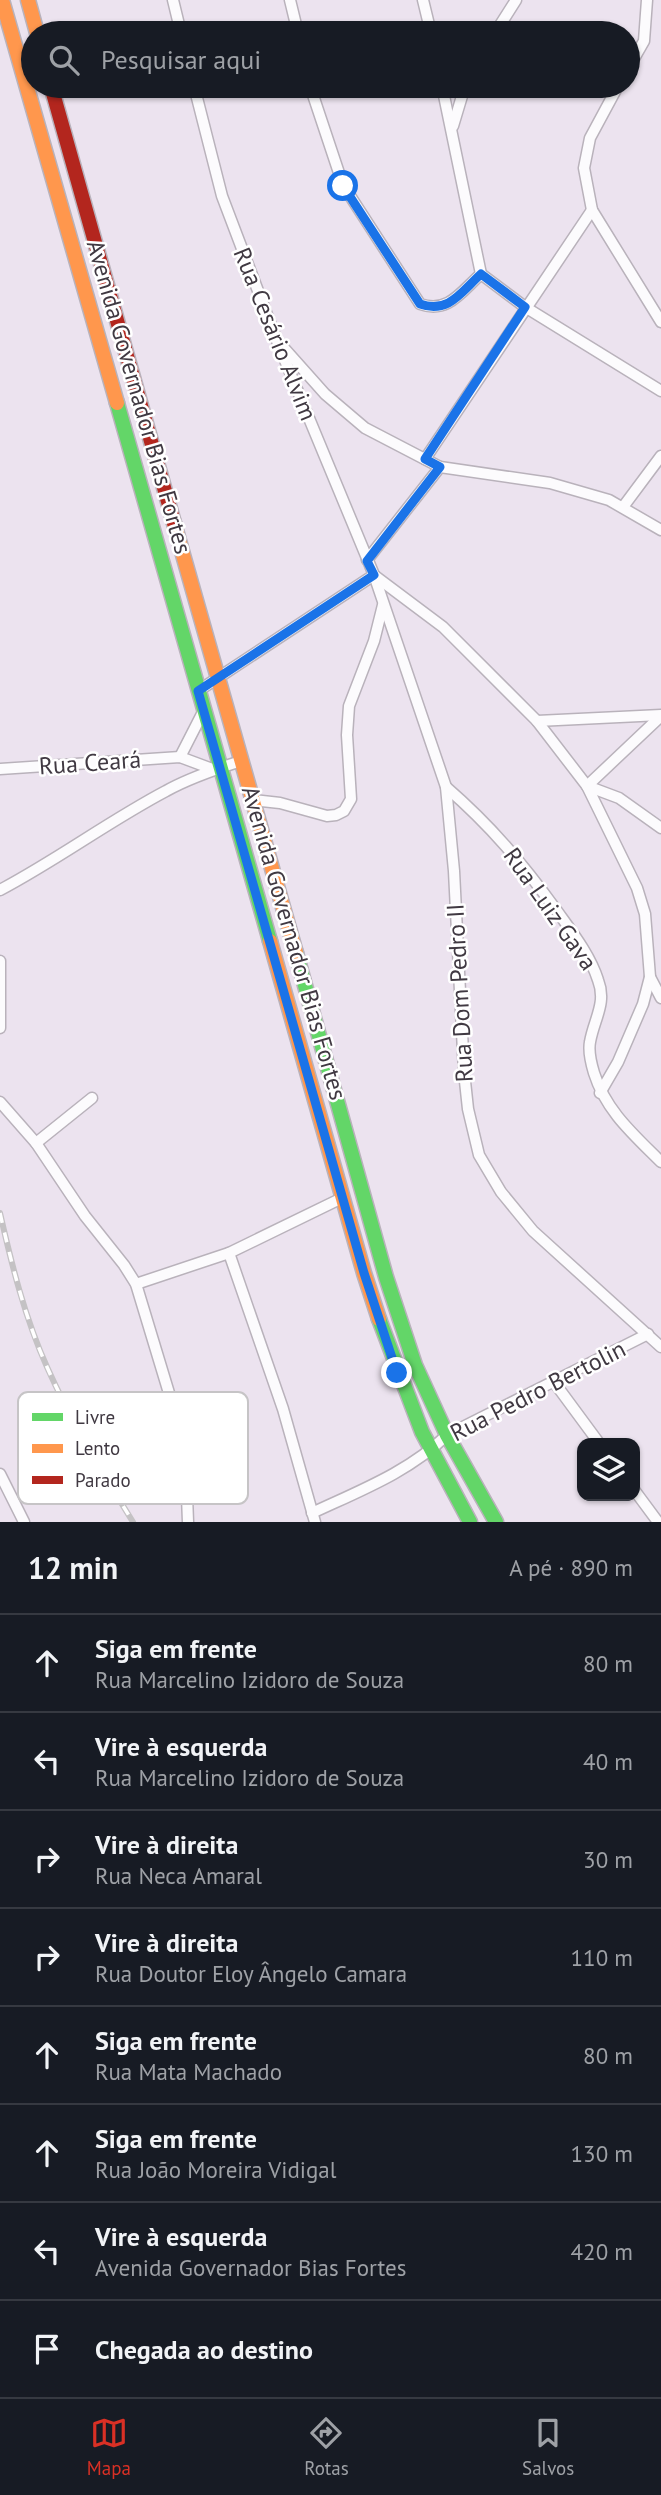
<!DOCTYPE html>
<html lang="pt">
<meta charset="utf-8">
<style>
:root{--surface:#171b24;--page:#20242c;--text:#f1f3f6;--muted:#9ea1a6;--line:#363941;--accent:#d93025}
body{margin:0;font-family:"PT Sans",sans-serif;background:var(--page);color:var(--text)}
.controls{position:absolute;right:21px;bottom:21px;display:grid;overflow:hidden;border-radius:14px;box-shadow:0 2px 5px #0004}
.controls button{width:63px;height:63px;display:grid;place-items:center;padding:0;border:0;border-bottom:2px solid var(--line);background:var(--surface);color:var(--text);font:35px sans-serif}
.stop{position:absolute;width:21px;height:21px;margin:-16px;border:5px solid #1a73e8;border-radius:50%;background:#fff}
.stop.end{background:#1a73e8;border-color:#fff;box-shadow:0 2px 7px #0008}
.list{margin:0;padding:0;list-style:none}
h2{display:flex;justify-content:space-between;align-items:center;height:91px;margin:0;padding:0 28px;font-size:30px}
h2 small{font-size:23px;font-weight:400;color:var(--muted)}
.list li{display:grid;grid-template-columns:46px 1fr auto;gap:21px;align-items:center;box-sizing:border-box;height:98px;padding:0 28px;border-top:2px solid var(--line)}
.list b{display:block;font-size:26px;white-space:nowrap}
.list p{margin:0;font-size:23px;white-space:nowrap;color:var(--muted)}
.list em{font-size:23px;font-style:normal;color:var(--muted)}
.icon{flex:none;width:38px;height:38px;fill:none;stroke:currentColor;stroke-width:2;stroke-linecap:round;stroke-linejoin:round}
.map{position:relative;flex:none;width:661px;height:1522px;overflow:hidden}
.search{position:absolute;background:var(--surface);box-shadow:0 2px 5px #0004;left:21px;right:21px;top:21px;height:77px;display:flex;align-items:center;gap:18px;box-sizing:border-box;padding:0 24px;border-radius:38px;color:var(--muted);font-size:26px}
.sheet{height:875px;background:var(--surface)}
nav{display:flex;justify-content:space-around;align-items:center;box-sizing:border-box;height:98px;border-top:2px solid var(--line);background:var(--surface);font-size:19px;color:var(--muted)}
nav a{display:grid;justify-items:center;gap:4px}
nav .on{color:var(--accent)}
.map>svg:first-child{display:block}
</style>
<div class="map">
<svg width="661" height="1522" viewBox="0 0 661 1522">
<rect width="100%" height="100%" fill="#ece3ef"/>
<g fill="none" stroke-linecap="round" stroke-linejoin="round">
<defs>
<g id="street">
<path d="M173,0L181,33"/>
<path d="M290,0L298,33"/>
<path d="M423,0L431,33"/>
<path d="M495,33L516,0"/>
<path d="M628,69L644,41L647,0"/>
<path d="M194,86L222,196L277,341L374,575L446,787L454,871L464,1072L468,1109L479,1155L501,1192L533,1231L661,1347"/>
<path d="M310,86L343,185L420,304C448,314 461,292 481,274"/>
<path d="M442,86L481,274"/>
<path d="M618,86L590,138L584,168L592,210L661,322"/>
<path d="M453,126L465,86"/>
<path d="M481,274L525,307L661,391"/>
<path d="M284,348L325,394L365,428L440,467L550,483L609,500L661,530"/>
<path d="M425,459L592,210"/>
<path d="M623,507L661,456"/>
<path d="M367,560L440,467"/>
<path d="M375,576L443,627L537,721L587,786L637,888L645,914L650,977L643,1004L618,1062L600,1093"/>
<path d="M198,691L374,575"/>
<path d="M537,721L661,715"/>
<path d="M180,757L203,712"/>
<path d="M0,769L180,757L215,770"/>
<path d="M587,786L661,716"/>
<path d="M587,786L619,798L661,828"/>
<path d="M446,787C491,826 522,863 557,911C572,932 590,955 598,980C607,1003 594,1019 590,1042C588,1052 591,1063 594,1073C606,1111 633,1134 661,1162"/>
<path d="M253,800L280,803L327,816L336,815L344,811L351,799L347,735L349,706L374,641L383,605"/>
<path d="M0,890C57,860 109,821 166,791C189,778 216,769 241,761"/>
<path d="M0,961V1028"/>
<path d="M650,977L661,998"/>
<path d="M0,1102L36,1143L85,1216L124,1265L136,1284L172,1403L187,1496L188,1522"/>
<path d="M36,1143L92,1098"/>
<path d="M229,1253L283,1409L315,1522"/>
<path d="M136,1284L229,1253L342,1198"/>
<path d="M554,1382L599,1443"/>
<path d="M0,1474L24,1522"/>
<path d="M635,1491L658,1522"/>
<path d="M312,1513C359,1491 409,1472 447,1435L648,1334"/>
</g>
<g id="fast">
<path d="M117,403L270,941"/>
<path d="M296,953L386,1277L415,1365L447,1435L496,1522"/>
<path d="M379,1319L422,1432L470,1522"/>
</g>
<g id="slow">
<path d="M2,0L117,403"/>
<path d="M28,0L37,33"/>
<path d="M174,523L296,953"/>
<path d="M270,941L364,1273L379,1319"/>
</g>
<path id="jam" d="M51,86L174,523"/>
</defs>
<use href="#street" stroke="#b9b2bb" stroke-width="13"/>
<use href="#fast" stroke="#b9b2bb" stroke-width="17"/>
<use href="#slow" stroke="#b9b2bb" stroke-width="17"/>
<use href="#jam" stroke="#b9b2bb" stroke-width="17"/>
<use href="#street" stroke="#fcfbfd" stroke-width="10"/>
<use href="#fast" stroke="#63d668" stroke-width="14"/>
<use href="#slow" stroke="#ff974d" stroke-width="14"/>
<use href="#jam" stroke="#b3261e" stroke-width="14"/>
<defs>
<path id="rail" d="M0,1213C12,1266 25,1318 47,1367C71,1421 102,1472 133,1522"/>
</defs>
<use href="#rail" stroke="#c4c2c4" stroke-width="6"/>
<use href="#rail" stroke="#fff" stroke-width="3.5" stroke-dasharray="10" stroke-linecap="butt"/>
</g>
<g fill="none" stroke-linecap="round" stroke-linejoin="round">
<path stroke="#1a73e8" stroke-width="9" d="M343,186L420,304C449,314 461,292 481,274L525,307L425,459L440,467L367,561L374,575L198,691L364,1273L397,1373"/>
</g>
<g text-anchor="middle" stroke-width="5" stroke-linejoin="round" paint-order="stroke">
<g font-size="24" fill="#403942" stroke="#fff">
<text transform="translate(275 334) rotate(68)" y="8">Rua Cesário Alvim</text>
<text transform="translate(139 397) rotate(74)" y="8">Avenida Governador Bias Fortes</text>
<text transform="translate(90 763) rotate(-4)" y="8">Rua Ceará</text>
<text transform="translate(550 909) rotate(55)" y="8">Rua Luiz Gava</text>
<text transform="translate(294 943) rotate(74)" y="8">Avenida Governador Bias Fortes</text>
<text transform="translate(460 993) rotate(-93)" y="8">Rua Dom Pedro II</text>
<text transform="translate(538 1391) rotate(-27)" y="8">Rua Pedro Bertolin</text>
</g>
</g>
<rect x="18" y="1392" width="230" height="112" rx="10" fill="#fff" stroke="#c6c4c6" stroke-width="2"/>
<rect x="32" y="1413" width="31" height="8" fill="#63d668"/>
<rect x="32" y="1444" width="31" height="9" fill="#ff974d"/>
<rect x="32" y="1476" width="31" height="8" fill="#b3261e"/>
<g font-size="19" fill="#403942">
<text x="75" y="1424">Livre</text>
<text x="75" y="1455">Lento</text>
<text x="75" y="1487">Parado</text>
</g>
</svg>
<div class="controls">
<button><svg class="icon" aria-label="layers" viewBox="0 0 24 24"><path d="M12 4l9 5-9 5-9-5zM3 14l9 5 9-5"/></svg></button>
</div>
<div class="stop" style="left:343px;top:186px"></div>
<div class="stop end" style="left:397px;top:1373px"></div>
<div class="search"><svg class="icon" aria-label="search" viewBox="0 0 24 24"><circle cx="10" cy="10" r="6"/><path d="M15 15l6 6"/></svg>Pesquisar aqui</div>
</div>
<section class="sheet">
<h2>12 min<small>A pé · 890 m</small></h2>
<ul class="list">
<li><svg class="icon" aria-label="ahead" viewBox="0 0 24 24"><path d="M12 20V5M6 11l6-6 6 6"/></svg><div><b>Siga em frente</b><p>Rua Marcelino Izidoro de Souza</p></div><em>80 m</em></li>
<li><svg class="icon" aria-label="left" viewBox="0 0 24 24"><path d="M17 20v-9H6M10 6l-5 5 5 5"/></svg><div><b>Vire à esquerda</b><p>Rua Marcelino Izidoro de Souza</p></div><em>40 m</em></li>
<li><svg class="icon" aria-label="right" viewBox="0 0 24 24"><path d="M7 20v-9h11M14 6l5 5-5 5"/></svg><div><b>Vire à direita</b><p>Rua Neca Amaral</p></div><em>30 m</em></li>
<li><svg class="icon" aria-label="right" viewBox="0 0 24 24"><path d="M7 20v-9h11M14 6l5 5-5 5"/></svg><div><b>Vire à direita</b><p>Rua Doutor Eloy Ângelo Camara</p></div><em>110 m</em></li>
<li><svg class="icon" aria-label="ahead" viewBox="0 0 24 24"><path d="M12 20V5M6 11l6-6 6 6"/></svg><div><b>Siga em frente</b><p>Rua Mata Machado</p></div><em>80 m</em></li>
<li><svg class="icon" aria-label="ahead" viewBox="0 0 24 24"><path d="M12 20V5M6 11l6-6 6 6"/></svg><div><b>Siga em frente</b><p>Rua João Moreira Vidigal</p></div><em>130 m</em></li>
<li><svg class="icon" aria-label="left" viewBox="0 0 24 24"><path d="M17 20v-9H6M10 6l-5 5 5 5"/></svg><div><b>Vire à esquerda</b><p>Avenida Governador Bias Fortes</p></div><em>420 m</em></li>
<li><svg class="icon" aria-label="arrive" viewBox="0 0 24 24"><path d="M6 21V4h12l-3 4 3 4H6"/></svg><div><b>Chegada ao destino</b></div></li>
</ul>
</section>
<nav>
<a class="on"><svg class="icon" aria-label="map" viewBox="0 0 24 24"><path d="M3 6l6-2 6 2 6-2v14l-6 2-6-2-6 2zM9 4v14M15 6v14"/></svg>Mapa</a>
<a><svg class="icon" aria-label="directions" viewBox="0 0 24 24"><path d="M12 3l9 9-9 9-9-9zM9 14v-3h6M13 9l2 2-2 2"/></svg>Rotas</a>
<a><svg class="icon" aria-label="saved" viewBox="0 0 24 24"><path d="M7 4h10v16l-5-4-5 4z"/></svg>Salvos</a>
</nav>
